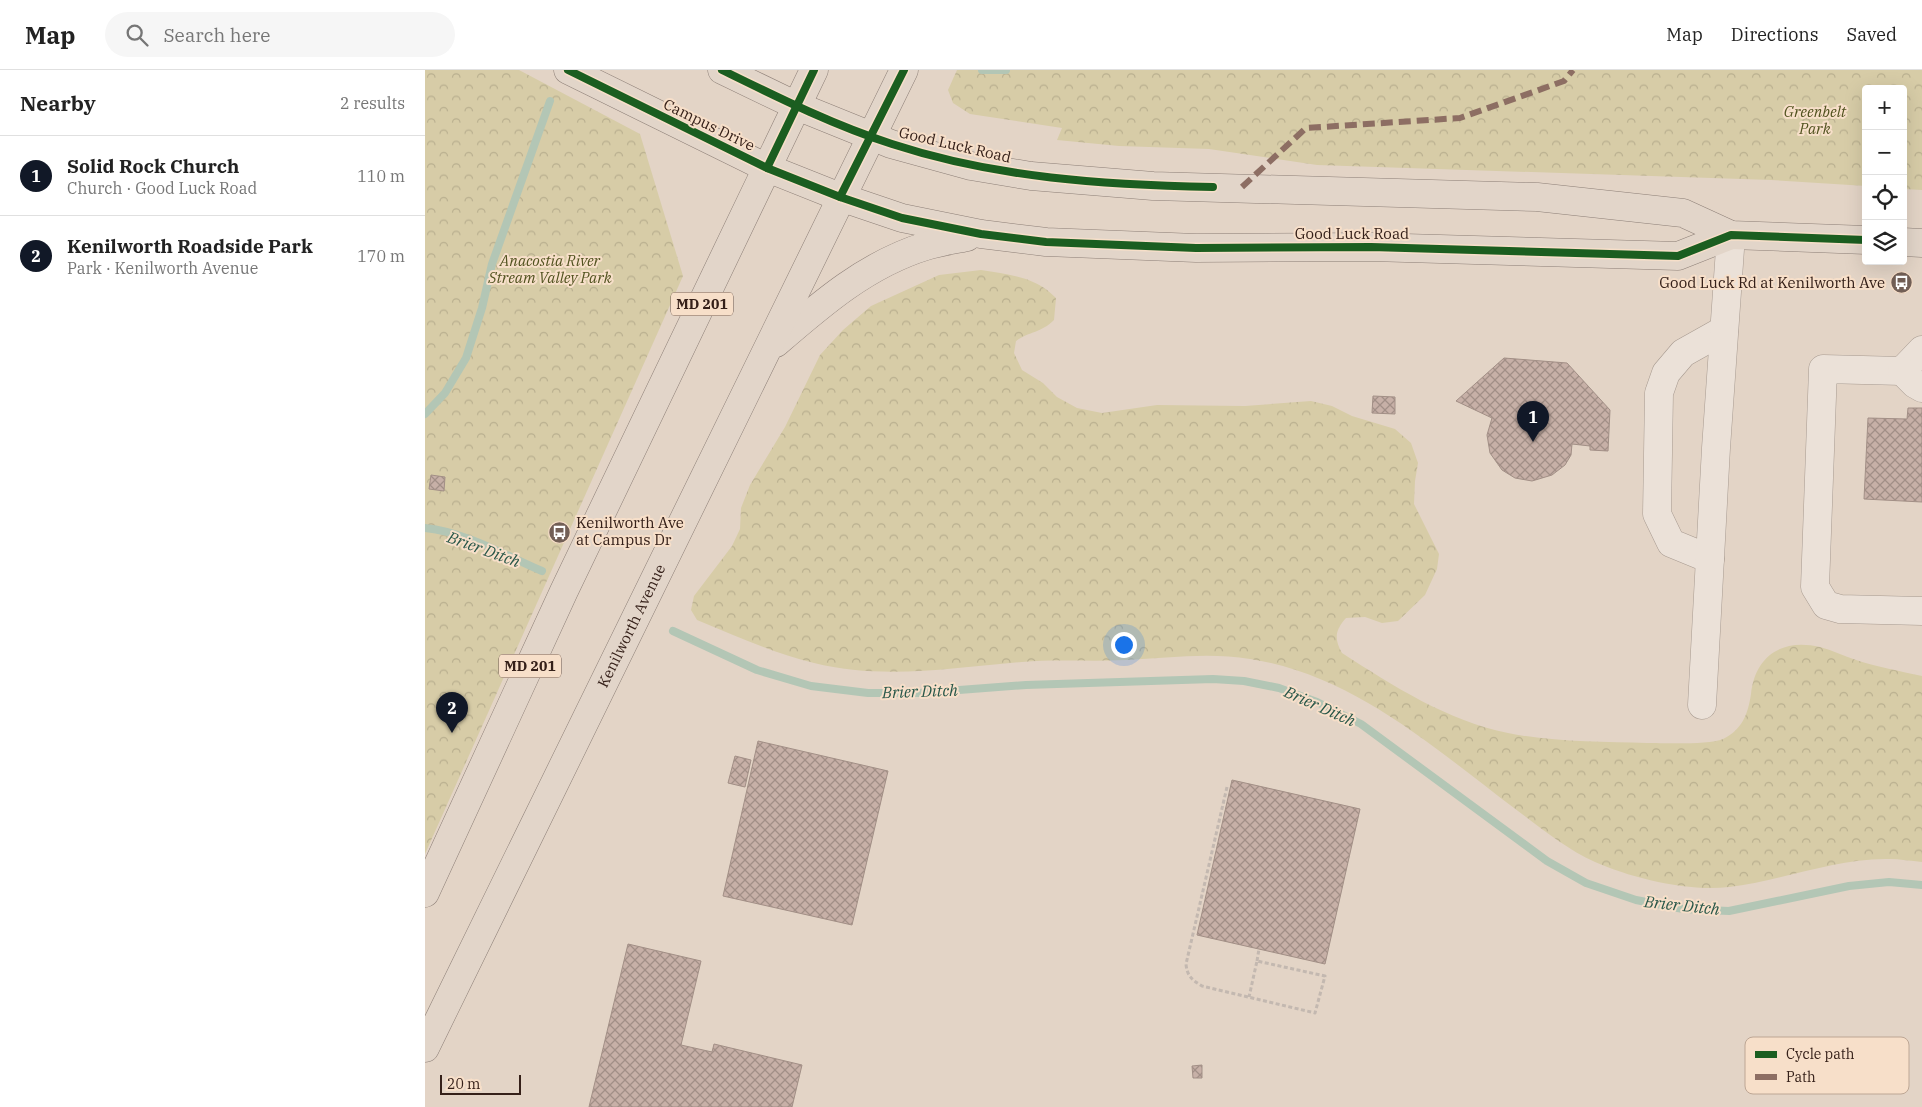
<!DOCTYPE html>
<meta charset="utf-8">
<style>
:root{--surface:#fff;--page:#f6f6f6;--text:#222;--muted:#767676;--line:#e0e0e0;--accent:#111827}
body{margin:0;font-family:"IBM Plex Serif",serif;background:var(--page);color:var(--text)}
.controls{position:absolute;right:15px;top:15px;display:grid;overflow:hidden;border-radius:5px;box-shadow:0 5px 20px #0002}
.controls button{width:45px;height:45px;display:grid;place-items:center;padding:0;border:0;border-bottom:1px solid var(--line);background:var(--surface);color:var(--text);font:25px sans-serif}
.scale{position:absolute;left:15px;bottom:12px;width:81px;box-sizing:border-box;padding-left:5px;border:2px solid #352019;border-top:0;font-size:14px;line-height:18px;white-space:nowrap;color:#352019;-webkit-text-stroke:4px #f7dfc9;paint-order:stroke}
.you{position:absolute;left:698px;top:574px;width:18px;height:18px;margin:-12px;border:4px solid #fff;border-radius:50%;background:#1a73e8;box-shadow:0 0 0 8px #1a73e833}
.badge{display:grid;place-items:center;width:32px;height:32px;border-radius:50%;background:var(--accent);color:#fff;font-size:16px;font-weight:700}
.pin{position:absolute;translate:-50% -41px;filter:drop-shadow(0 1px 2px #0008)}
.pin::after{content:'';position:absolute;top:26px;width:18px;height:15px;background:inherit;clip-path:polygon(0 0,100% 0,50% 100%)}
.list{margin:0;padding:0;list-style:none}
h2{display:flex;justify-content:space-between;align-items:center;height:65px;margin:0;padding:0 20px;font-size:21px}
h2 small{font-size:16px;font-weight:400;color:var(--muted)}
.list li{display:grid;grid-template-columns:32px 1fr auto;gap:15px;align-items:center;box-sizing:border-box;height:80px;padding:0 20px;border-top:1px solid var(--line)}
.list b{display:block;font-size:19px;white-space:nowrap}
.list p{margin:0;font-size:16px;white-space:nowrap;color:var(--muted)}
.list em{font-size:16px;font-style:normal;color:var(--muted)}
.icon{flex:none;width:28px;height:28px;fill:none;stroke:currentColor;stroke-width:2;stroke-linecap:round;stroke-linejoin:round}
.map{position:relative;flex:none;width:1497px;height:1037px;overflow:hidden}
header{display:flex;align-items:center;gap:30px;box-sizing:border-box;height:70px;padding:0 25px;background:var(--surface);border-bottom:1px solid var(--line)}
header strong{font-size:24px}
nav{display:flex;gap:28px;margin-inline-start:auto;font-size:18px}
.search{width:350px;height:45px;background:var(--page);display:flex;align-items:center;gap:12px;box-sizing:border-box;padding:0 18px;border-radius:28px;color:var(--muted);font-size:19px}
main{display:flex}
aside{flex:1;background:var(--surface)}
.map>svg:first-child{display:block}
</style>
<header>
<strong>Map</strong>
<div class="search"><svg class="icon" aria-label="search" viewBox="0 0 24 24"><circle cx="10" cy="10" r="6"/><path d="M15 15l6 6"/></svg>Search here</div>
<nav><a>Map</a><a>Directions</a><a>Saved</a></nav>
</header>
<main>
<aside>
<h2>Nearby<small>2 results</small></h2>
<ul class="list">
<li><span class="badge">1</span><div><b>Solid Rock Church</b><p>Church · Good Luck Road</p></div><em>110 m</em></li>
<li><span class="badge">2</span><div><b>Kenilworth Roadside Park</b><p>Park · Kenilworth Avenue</p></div><em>170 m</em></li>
</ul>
</aside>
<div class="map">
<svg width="1497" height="1037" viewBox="0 0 1497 1037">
<defs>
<pattern id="forest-crowns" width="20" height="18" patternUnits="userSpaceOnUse" patternTransform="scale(1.25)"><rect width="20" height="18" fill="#d7cca7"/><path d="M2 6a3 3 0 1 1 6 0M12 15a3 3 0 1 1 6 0" fill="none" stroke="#b9af8f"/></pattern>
<pattern id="building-cross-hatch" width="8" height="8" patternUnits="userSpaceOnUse" patternTransform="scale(1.25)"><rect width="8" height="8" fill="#c7b0a7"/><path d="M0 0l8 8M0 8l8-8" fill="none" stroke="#a28f87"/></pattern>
</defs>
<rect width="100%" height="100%" fill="#e3d4c6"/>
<g fill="url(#forest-crowns)">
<path d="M0,0H94L215,64L258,206L0,784Z"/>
<path d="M532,0H1497V120L1478,119V19H1441V116L1346,110L892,95L784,79L694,76L632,70L637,58L545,44L528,33L523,20Z"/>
<path d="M556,200C585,205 610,206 631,228L629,250C616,263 605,261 591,271L589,283L597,300L618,313L632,327L652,338L677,343L732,335L820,336L886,331L907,336L927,346L970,359L986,373L993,393L990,411L989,434L1014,484L1012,499L1000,525L973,551L957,553L940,547L921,548C910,560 909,569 917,583C968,616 1023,651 1083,663C1127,672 1177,672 1222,673C1239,673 1284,675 1298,669C1317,660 1323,644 1326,624C1330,586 1357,568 1395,577C1407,580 1419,586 1431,590C1452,597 1475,601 1497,606V792C1486,791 1475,789 1464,789C1410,788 1357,811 1304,817C1264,822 1206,808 1170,792C1141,779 1115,757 1089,738C1008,677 928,605 825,589C784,582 742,588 701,590C666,592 631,589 597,592C528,598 456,610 389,593C348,583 311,566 272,550L266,540L269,526L307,476L315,459L316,438L325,415L360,357L395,285L418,260L446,236L514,205Z"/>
</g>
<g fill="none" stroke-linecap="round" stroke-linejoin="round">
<g stroke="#b3c6b5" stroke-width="8">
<path d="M557,0H581"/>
<path d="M0,344L20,323L41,288L57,238L67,194L125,31"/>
<path d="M0,458C40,462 80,485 117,501"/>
<path d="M248,561L332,600L386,616L443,623H495L601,615L788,609L819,611L854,618L892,632L936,654L1122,791L1161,813L1211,830L1258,839L1304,841L1424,816L1464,812L1497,815"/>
</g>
</g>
<g fill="url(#building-cross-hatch)" stroke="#a28f86">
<path d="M1079,288L1142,293L1185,340L1183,381L1165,380V376L1147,374L1146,385L1140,395L1127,405L1107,411L1090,408L1077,400L1065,383L1062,365L1067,348L1031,331Z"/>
<path d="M948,326L970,327V344L947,343Z"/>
<path d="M1483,338H1497V432L1439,429L1443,348L1482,349Z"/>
<path d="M6,405L20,407L19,421L4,419Z"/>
<path d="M333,671L463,701L427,855L298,826Z"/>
<path d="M310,686L326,690L320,717L303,713Z"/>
<path d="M807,710L935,739L900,894L772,865Z"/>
<path d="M203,874L276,891L256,975L287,982L289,974L377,995L367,1037H164Z"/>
<path d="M777,995V1008H768L767,996Z"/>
</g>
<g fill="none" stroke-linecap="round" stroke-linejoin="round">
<defs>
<g id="minor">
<path d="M1497,280L1477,301L1398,299L1390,517L1401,535L1415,539L1497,541"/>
<path d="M1477,301L1490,314L1497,318"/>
<path d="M1285,489L1246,473L1232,444L1234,323L1241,303L1258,283L1299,260"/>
<path d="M1277,635L1291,378L1306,165"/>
</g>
<g id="major">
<path d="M143,0L342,98L415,127L477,148L556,164L621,172L771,178L946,177L1253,186L1306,165"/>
<path d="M297,0L372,36L466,74L546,96L606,106L728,116L1112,127L1258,143L1306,165L1441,170"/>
<path d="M1478,172L1497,173"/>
<path d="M351,273C396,234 442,194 501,176C514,172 528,170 542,167"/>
<path d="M0,823L139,521L389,0"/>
<path id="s1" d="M0,978L479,0"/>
</g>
</defs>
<use href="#minor" stroke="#a79a90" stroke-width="29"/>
<use href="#major" stroke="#8d7f77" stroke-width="29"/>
<g stroke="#c3b8b0" stroke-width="3" stroke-dasharray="4 2.5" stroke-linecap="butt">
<path d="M802,717L761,894C762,906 767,910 777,916L890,943L900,906L832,891L824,927"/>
<path d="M832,891L834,879"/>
</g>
<use href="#minor" stroke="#ebe1d8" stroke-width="28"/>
<use href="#major" stroke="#e2d5c9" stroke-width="28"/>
<path stroke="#8d6e63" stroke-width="6" stroke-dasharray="12 6" stroke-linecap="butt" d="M817,117L881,58L1035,48L1139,11L1148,0"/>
<defs>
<g id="cycleway">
<path d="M143,0L342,98L415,127L477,148L556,164L621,172L771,178L946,177L1253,186L1306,165L1441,170"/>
<path d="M297,0C352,27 408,55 467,74C571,108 680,115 788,117"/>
<path d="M342,98L389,0"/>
<path d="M415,127L479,0"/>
</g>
</defs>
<use href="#cycleway" stroke="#f7dfc9" stroke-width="11"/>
<use href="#cycleway" stroke="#1b5e20" stroke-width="8"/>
</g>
<defs>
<symbol id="bus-disc" viewBox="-11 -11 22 22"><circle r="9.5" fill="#725f56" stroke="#f7dfc9"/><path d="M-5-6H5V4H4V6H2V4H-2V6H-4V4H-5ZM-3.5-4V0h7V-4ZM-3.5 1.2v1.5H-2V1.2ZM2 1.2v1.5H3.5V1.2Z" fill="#fff"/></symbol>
</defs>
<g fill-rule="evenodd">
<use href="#bus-disc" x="1464" y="200" width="25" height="25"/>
<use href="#bus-disc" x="122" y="450" width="25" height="25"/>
</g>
<g text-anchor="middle" stroke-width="4" stroke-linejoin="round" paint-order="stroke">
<g fill="#f7dfc9" stroke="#6f594e" stroke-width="1">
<rect x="246" y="222.5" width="62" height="23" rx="4"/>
<rect x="74" y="584.5" width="62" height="23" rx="4"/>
</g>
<g font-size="14" font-weight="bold" fill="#352019">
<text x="277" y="239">MD 201</text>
<text x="105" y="601">MD 201</text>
</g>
<g font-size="15" font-style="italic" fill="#51521f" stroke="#f7dfc9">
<text x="1390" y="47">Greenbelt<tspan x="1390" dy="17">Park</tspan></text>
<text x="125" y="196">Anacostia River<tspan x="125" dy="17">Stream Valley Park</tspan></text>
</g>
<g font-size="15" fill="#352019" stroke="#f7dfc9">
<text transform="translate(284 55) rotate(26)" y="5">Campus Drive</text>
<text transform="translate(530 75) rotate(13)" y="5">Good Luck Road</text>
<text x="927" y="169">Good Luck Road</text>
<text dy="5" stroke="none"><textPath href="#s1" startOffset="470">Kenilworth Avenue</textPath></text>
</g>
<g font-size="15" fill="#352019" stroke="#f7dfc9" text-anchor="end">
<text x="1460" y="218">Good Luck Rd at Kenilworth Ave</text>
<text x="151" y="458" text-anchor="start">Kenilworth Ave<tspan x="151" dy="17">at Campus Dr</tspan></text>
</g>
<g font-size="16" font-style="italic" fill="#275648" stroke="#f7dfc9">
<text transform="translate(59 479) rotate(20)" y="6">Brier Ditch</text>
<text transform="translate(495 621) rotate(-2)" y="6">Brier Ditch</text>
<text transform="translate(895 636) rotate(24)" y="6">Brier Ditch</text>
<text transform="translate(1257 835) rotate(6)" y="6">Brier Ditch</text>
</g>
</g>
<rect x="1320" y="967" width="164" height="57" rx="8" fill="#f7dfc9" stroke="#bda694" stroke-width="1"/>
<rect x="1330" y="981" width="22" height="7" fill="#1b5e20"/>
<rect x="1330" y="1004" width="22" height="6" fill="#8d6e63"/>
<g font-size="14" fill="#352019">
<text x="1361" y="989">Cycle path</text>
<text x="1361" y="1012">Path</text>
</g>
</svg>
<div class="controls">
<button>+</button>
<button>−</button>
<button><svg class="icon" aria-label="locate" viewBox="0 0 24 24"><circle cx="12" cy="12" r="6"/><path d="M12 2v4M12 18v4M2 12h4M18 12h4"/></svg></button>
<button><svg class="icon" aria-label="layers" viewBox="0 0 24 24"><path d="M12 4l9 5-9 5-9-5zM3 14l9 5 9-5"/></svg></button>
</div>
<div class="scale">20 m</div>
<div class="you"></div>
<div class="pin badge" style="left:1108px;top:372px">1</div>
<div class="pin badge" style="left:27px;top:663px">2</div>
</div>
</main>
